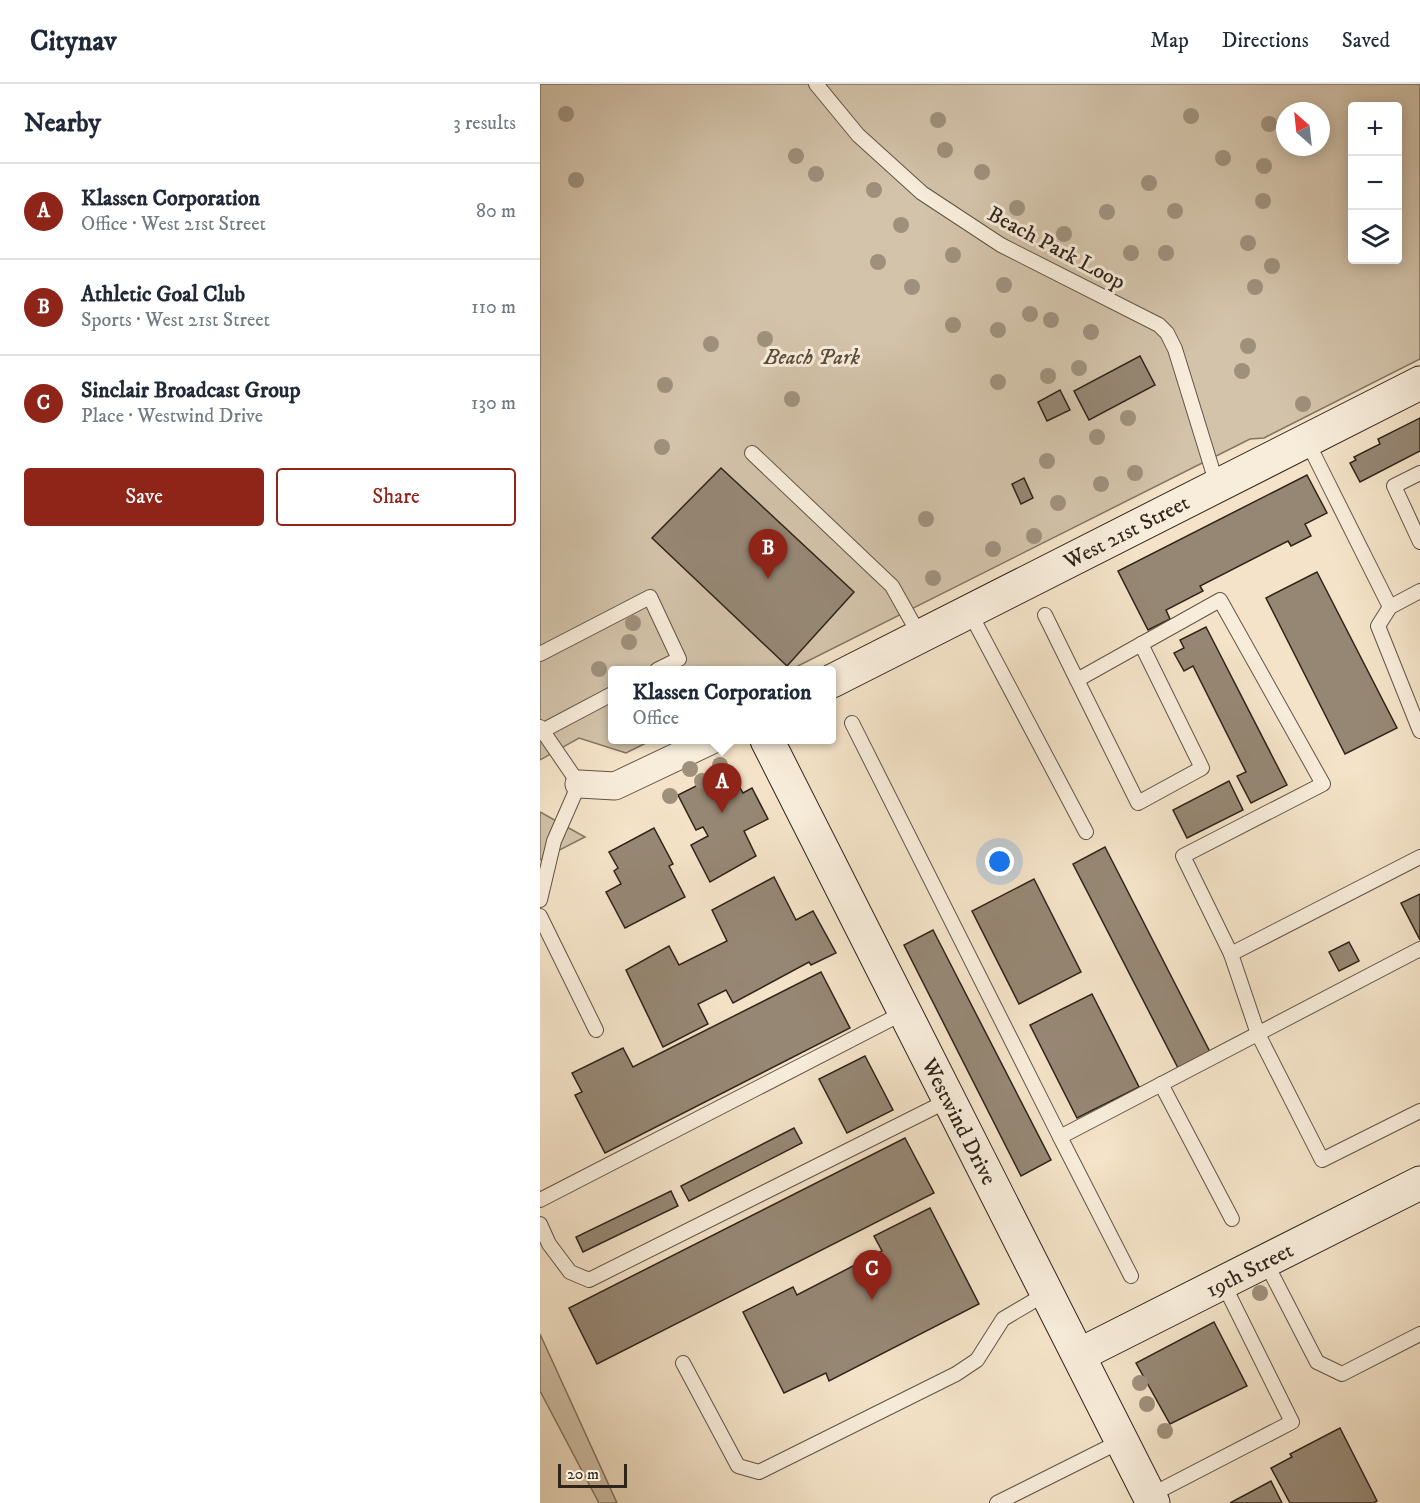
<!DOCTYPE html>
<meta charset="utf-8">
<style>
:root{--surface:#fff;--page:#f6f6f7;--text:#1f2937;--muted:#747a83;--line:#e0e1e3;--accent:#8f2418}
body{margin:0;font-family:"IM FELL DW Pica",serif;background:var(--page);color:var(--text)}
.controls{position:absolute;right:18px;top:18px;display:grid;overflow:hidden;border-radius:6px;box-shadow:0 3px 15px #0003}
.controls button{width:54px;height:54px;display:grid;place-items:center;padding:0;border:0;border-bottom:2px solid var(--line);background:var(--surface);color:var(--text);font:30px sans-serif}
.compass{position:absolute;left:736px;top:18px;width:54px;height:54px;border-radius:50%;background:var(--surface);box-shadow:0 3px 15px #0003;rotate:333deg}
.scale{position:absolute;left:18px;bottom:15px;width:69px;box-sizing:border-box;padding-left:6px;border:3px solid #30241a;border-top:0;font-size:16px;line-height:21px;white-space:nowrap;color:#30241a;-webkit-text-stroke:4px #f8eddb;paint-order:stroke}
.you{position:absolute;left:460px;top:778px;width:21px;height:21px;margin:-15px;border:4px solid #fff;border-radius:50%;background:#1a73e8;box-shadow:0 0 0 9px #1a73e833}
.badge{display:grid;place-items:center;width:39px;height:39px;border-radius:50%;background:var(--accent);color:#fff;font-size:20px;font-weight:700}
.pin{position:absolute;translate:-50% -50px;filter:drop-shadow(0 2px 3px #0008)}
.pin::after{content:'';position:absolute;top:32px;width:21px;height:18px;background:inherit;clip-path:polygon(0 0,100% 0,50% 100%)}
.popup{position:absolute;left:68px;top:582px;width:228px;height:78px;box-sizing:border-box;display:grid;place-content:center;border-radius:6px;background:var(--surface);filter:drop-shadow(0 2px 4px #0005);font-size:20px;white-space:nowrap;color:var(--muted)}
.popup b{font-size:22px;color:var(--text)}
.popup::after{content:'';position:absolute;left:50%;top:100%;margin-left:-12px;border:12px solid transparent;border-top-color:var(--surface)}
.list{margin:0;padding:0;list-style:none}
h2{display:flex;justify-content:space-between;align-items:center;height:78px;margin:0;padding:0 24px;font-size:26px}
h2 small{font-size:20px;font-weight:400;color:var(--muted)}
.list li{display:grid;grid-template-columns:39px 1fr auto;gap:18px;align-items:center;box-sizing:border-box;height:96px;padding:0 24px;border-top:2px solid var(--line)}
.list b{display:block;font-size:22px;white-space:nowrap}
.list p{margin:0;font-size:20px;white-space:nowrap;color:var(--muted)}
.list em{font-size:20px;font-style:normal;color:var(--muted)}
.actions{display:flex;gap:12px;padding:18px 24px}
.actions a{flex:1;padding:14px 0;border:2px solid var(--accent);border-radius:6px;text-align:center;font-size:21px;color:var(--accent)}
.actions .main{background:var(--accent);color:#fff}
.icon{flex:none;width:33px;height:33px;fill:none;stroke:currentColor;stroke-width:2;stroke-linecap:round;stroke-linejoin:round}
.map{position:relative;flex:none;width:880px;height:1419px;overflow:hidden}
header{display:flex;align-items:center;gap:36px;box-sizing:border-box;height:84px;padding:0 30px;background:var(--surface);border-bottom:2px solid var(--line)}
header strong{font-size:28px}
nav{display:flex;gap:33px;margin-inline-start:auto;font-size:21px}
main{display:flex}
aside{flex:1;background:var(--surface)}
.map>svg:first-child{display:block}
</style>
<header>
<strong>Citynav</strong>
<nav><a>Map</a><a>Directions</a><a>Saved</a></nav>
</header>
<main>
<aside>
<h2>Nearby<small>3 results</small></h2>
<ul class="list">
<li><span class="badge">A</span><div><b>Klassen Corporation</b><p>Office · West 21st Street</p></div><em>80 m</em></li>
<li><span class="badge">B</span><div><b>Athletic Goal Club</b><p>Sports · West 21st Street</p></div><em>110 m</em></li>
<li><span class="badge">C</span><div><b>Sinclair Broadcast Group</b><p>Place · Westwind Drive</p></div><em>130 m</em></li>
</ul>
<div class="actions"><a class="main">Save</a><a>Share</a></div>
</aside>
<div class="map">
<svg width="880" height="1419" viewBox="0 0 880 1419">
<rect width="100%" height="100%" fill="#f4e3c8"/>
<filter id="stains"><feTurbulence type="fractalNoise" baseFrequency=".00333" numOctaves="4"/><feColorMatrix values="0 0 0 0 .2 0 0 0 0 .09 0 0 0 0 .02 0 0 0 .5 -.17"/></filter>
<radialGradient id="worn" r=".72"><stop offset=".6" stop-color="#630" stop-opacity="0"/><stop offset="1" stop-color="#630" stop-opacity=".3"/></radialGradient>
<g fill="#d3c3aa" stroke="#827462" stroke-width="1.5" fill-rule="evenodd">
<path d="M0,0H880V275L724,354L710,355L250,586H72V656H112L86,669L39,654L0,676ZM812,22H858V176H812ZM745,27H781V63H745Z"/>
<path d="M0,728L45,753L0,776Z"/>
<path d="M0,1250L77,1419H59L0,1307Z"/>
</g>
<g fill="#968774" stroke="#30241a" stroke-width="1.5">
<path d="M600,272L615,301L549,336L534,307Z"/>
<path d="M520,306L530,326L507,337L498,318Z"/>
<path d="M880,334V367L820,398L810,379L816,376L814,373L840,360L838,355Z"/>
<path d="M181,384L314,508L247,582L112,454Z"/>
<path d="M767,391L787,429L765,440L771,452L751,462L748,457L660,502L663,507L626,526L630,535L608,546L578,487Z"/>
<path d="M484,394L493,414L481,420L472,400Z"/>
<path d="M777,488L857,644L805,670L726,514Z"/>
<path d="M666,543L747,701L711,719L697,692L706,688L653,582L644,587L634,569L644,564L640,556Z"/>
<path d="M174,693L181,707L193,701L191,697L195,695L203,709L212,704L228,735L204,747L216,772L170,798L151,761L168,752L163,743L156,746L138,711Z"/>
<path d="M689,697L703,726L647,754L633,726Z"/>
<path d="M114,744L133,780L129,782L145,813L85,844L66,808L81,800L74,787L78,784L69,768Z"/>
<path d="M565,763L670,968L638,984L533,780Z"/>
<path d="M234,793L256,836L273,827L296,869L271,881L269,878L193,919L186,906L158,920L168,940L123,963L86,886L129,862L139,881L187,857L172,826Z"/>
<path d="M494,795L541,888L479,920L432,827Z"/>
<path d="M880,810V856L861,819Z"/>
<path d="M393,846L511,1076L481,1092L364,861Z"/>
<path d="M809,858L819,877L799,887L789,868Z"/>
<path d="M281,888L310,944L65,1069L35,1011L42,1008L32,989L83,964L93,983Z"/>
<path d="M552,910L599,1003L537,1034L490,941Z"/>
<path d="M325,972L353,1026L307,1049L279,995Z"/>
<path d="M254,1044L262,1059L149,1117L141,1102Z"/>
<path d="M365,1054L394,1109L57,1280L29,1224Z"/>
<path d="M131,1107L138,1122L43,1168L36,1153Z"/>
<path d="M390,1124L439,1220L289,1297L286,1289L244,1309L203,1228L253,1203L257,1211L342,1167L334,1152Z"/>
<path d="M674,1238L707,1302L630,1340L596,1279Z"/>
<path d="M800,1344L837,1417L833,1419H750L731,1384L752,1373L750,1370Z"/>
<path d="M731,1397L742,1419H690Z"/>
</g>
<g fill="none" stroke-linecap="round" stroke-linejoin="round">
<defs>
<g id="lane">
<path d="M276,0L318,51L382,109L461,161L619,241L627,249L635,265L677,401"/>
<path d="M767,357L850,523"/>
<path d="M212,369L352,502L380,552"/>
<path d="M880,389L854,402L880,458"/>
<path d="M880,507L850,523L838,542L880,647"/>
<path d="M429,527L546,748"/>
<path d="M505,531L537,596L680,516L783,700L643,772L691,870L880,773"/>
<path d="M0,570L110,513L139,575L117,586"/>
<path d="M537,596L598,719L662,684L601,560"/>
<path d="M312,639L520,1053"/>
<path d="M0,643L39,700L14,757L0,816"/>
<path d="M2,647L72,610"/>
<path d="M0,832L56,946"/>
<path d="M691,870L718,950L782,1076L880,1027"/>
<path d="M621,1000L692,1135"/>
<path d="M0,1116L365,928"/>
<path d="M0,1140L9,1160L30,1188L49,1196L409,1016"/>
<path d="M725,1177L777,1278L802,1290L880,1250"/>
<path d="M591,1192L520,1053L880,865"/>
<path d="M143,1279L198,1382L219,1388L416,1290L437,1276L463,1235L507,1209"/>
<path d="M609,1412L752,1338L683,1199"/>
<path d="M457,1419L581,1357"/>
</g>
<path id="street" d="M39,700L75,702L172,656"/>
<g id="secondary">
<path d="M292,597L880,299"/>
<path d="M227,656L613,1419"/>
<path d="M539,1271L880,1099"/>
</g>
</defs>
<use href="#lane" stroke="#615446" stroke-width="16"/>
<use href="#street" stroke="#615446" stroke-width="29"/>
<use href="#secondary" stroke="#30241a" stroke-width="35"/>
<use href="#lane" stroke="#f8eddb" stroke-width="14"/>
<use href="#street" stroke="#f8eddb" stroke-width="27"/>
<use href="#secondary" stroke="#f8eddb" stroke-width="33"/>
</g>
<g fill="#9f907c">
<circle cx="26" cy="30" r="8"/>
<circle cx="651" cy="32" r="8"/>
<circle cx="398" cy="36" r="8"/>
<circle cx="729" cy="40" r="8"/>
<circle cx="405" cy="66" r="8"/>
<circle cx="256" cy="72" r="8"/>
<circle cx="683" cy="74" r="8"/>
<circle cx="724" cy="82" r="8"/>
<circle cx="442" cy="88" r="8"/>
<circle cx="276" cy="90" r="8"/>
<circle cx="36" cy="96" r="8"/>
<circle cx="609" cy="99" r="8"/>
<circle cx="334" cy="106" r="8"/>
<circle cx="723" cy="117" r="8"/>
<circle cx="477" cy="124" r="8"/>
<circle cx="635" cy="127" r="8"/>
<circle cx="567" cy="128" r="8"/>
<circle cx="361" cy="141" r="8"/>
<circle cx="524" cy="150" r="8"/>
<circle cx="708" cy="159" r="8"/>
<circle cx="591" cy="169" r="8"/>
<circle cx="626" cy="169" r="8"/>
<circle cx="413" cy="171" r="8"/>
<circle cx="338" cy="178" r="8"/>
<circle cx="732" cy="182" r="8"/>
<circle cx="464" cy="201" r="8"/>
<circle cx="372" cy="203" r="8"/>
<circle cx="715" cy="203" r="8"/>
<circle cx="490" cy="230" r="8"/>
<circle cx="511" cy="236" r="8"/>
<circle cx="413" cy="241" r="8"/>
<circle cx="458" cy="246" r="8"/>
<circle cx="551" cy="248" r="8"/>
<circle cx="225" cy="255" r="8"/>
<circle cx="171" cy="260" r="8"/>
<circle cx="708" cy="262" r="8"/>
<circle cx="539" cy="284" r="8"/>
<circle cx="702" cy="287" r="8"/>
<circle cx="508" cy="292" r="8"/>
<circle cx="458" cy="298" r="8"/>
<circle cx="125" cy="301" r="8"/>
<circle cx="252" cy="315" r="8"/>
<circle cx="763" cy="320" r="8"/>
<circle cx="588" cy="334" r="8"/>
<circle cx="557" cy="353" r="8"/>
<circle cx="122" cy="363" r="8"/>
<circle cx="507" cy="377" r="8"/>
<circle cx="595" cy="389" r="8"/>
<circle cx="561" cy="400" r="8"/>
<circle cx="518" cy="419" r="8"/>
<circle cx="386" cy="435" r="8"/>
<circle cx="494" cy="452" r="8"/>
<circle cx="453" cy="465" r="8"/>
<circle cx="393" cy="494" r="8"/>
<circle cx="93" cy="539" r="8"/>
<circle cx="89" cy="558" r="8"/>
<circle cx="59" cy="585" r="8"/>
<circle cx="180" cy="681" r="8"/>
<circle cx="150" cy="685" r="8"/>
<circle cx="162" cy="697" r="8"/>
<circle cx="130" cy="712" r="8"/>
<circle cx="720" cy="1209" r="8"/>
<circle cx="600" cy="1299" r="8"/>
<circle cx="607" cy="1320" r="8"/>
<circle cx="625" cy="1347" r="8"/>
</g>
<g text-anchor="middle" stroke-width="6" stroke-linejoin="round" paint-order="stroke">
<g font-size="22" fill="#30241a" stroke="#f8eddb">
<text transform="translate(517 163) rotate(28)" y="8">Beach Park Loop</text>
<text transform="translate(586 447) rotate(-27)" y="8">West 21st Street</text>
<text transform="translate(420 1037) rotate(63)" y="8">Westwind Drive</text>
<text transform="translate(709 1185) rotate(-27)" y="8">19th Street</text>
</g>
<g font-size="22" font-style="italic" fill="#594c3e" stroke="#f8eddb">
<text x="272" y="280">Beach Park</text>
</g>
</g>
<rect width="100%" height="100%" filter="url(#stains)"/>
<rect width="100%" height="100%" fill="url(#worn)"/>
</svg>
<div class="controls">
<button>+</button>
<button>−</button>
<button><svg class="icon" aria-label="layers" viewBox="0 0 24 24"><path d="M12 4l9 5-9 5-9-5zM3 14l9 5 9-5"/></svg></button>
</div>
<svg class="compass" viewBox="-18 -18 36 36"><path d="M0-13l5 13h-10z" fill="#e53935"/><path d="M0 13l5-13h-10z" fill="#747a83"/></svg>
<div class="scale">20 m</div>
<div class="you"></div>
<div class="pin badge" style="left:182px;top:729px">A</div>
<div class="popup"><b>Klassen Corporation</b>Office</div>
<div class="pin badge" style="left:228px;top:495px">B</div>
<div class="pin badge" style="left:332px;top:1216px">C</div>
</div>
</main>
